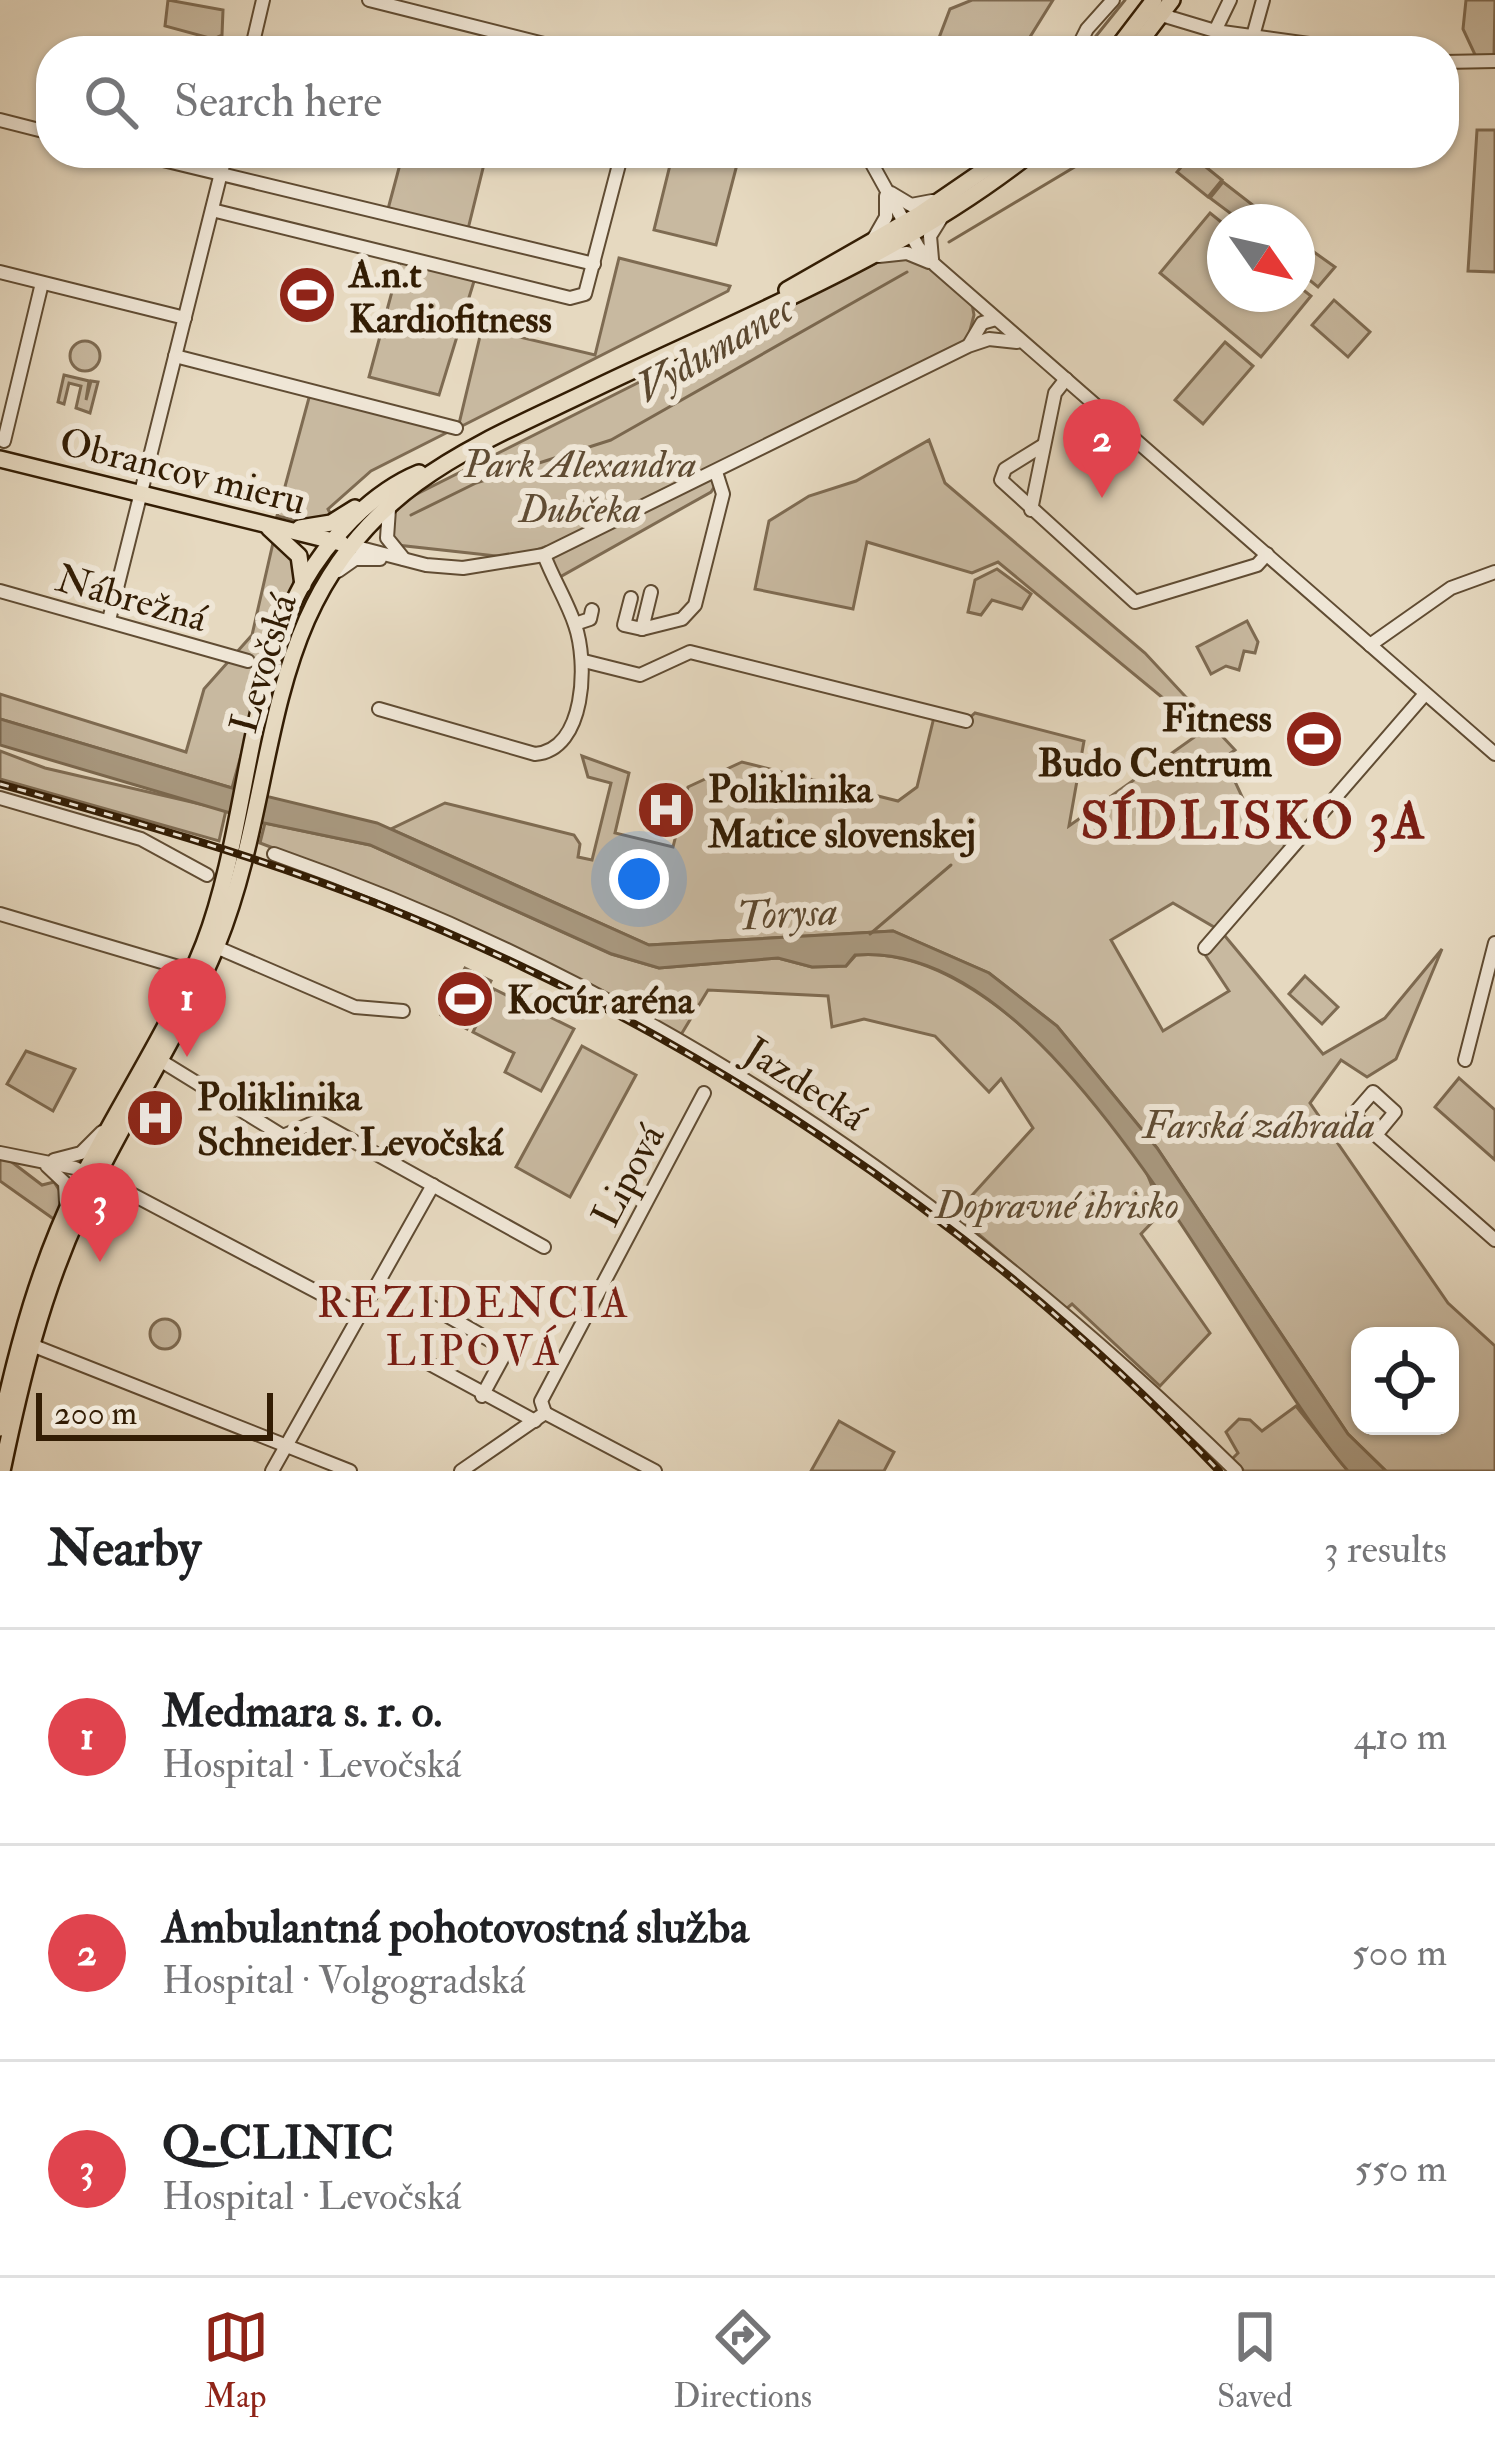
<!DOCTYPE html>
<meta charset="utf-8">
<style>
:root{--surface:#fff;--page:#f6f6f6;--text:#202124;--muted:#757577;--line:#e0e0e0;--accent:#8f2418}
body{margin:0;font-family:"IM FELL Double Pica",serif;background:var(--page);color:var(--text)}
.controls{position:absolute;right:36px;bottom:36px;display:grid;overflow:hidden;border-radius:24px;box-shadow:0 3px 9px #0004}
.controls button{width:108px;height:108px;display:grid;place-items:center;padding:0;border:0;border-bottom:3px solid var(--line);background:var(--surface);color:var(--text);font:60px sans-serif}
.compass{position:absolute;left:1207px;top:204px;width:108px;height:108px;border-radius:50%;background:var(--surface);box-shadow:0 3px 9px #0004;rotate:124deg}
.scale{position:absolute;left:36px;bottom:30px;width:237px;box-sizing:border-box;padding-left:12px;border:6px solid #331d04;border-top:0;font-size:33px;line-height:42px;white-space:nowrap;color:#331d04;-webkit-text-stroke:9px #efe6d6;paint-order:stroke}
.you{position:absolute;left:639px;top:879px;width:42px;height:42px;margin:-30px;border:9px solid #fff;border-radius:50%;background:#1a73e8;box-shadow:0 0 0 18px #1a73e833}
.badge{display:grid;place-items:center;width:78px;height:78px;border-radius:50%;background:var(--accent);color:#fff;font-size:39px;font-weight:700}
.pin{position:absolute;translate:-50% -99px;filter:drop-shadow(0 3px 6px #0008)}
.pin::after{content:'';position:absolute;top:63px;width:42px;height:36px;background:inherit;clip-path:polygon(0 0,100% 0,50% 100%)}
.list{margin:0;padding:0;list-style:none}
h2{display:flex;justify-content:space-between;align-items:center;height:156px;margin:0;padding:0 48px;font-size:51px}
h2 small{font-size:39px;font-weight:400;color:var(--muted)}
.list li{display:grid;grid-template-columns:78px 1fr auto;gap:36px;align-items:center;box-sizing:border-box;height:216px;padding:0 48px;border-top:3px solid var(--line)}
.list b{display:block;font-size:45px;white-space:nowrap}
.list p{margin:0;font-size:39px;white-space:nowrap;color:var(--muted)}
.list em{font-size:39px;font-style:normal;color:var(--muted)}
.icon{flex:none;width:66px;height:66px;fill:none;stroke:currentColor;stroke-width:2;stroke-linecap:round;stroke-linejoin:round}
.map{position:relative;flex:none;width:1495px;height:1471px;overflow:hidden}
.search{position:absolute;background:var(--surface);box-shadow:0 3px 9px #0004;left:36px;right:36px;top:36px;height:132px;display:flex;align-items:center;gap:30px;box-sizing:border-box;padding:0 42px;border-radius:48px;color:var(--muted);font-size:45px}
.sheet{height:804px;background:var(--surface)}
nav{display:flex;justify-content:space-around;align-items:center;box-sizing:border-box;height:168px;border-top:3px solid var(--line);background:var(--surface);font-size:33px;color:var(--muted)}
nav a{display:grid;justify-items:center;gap:6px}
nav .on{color:var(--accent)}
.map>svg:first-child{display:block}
</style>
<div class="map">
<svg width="1495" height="1471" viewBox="0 0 1495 1471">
<rect width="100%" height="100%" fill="#e6d9c0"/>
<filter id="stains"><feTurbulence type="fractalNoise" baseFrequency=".00167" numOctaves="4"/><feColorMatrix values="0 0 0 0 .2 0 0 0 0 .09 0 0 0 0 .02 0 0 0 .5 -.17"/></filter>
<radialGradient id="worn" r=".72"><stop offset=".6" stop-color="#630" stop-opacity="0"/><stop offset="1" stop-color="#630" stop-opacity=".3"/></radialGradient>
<g fill="#c8b9a0" stroke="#7e6b52" stroke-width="3" fill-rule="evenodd">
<path d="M168,0L223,10L222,35L213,39L165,26Z"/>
<path d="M972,0H1053L1030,37L1047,51H934L950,9Z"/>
<path d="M1466,0H1495L1494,55L1477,59L1463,29Z"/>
<path d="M1477,130H1495V272L1468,271Z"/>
<path d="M403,153H458L485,160L468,229L388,209Z"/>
<path d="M673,153H740L716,245L654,230Z"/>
<path d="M1191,155L1222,180L1208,197L1177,172Z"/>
<path d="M1223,182L1254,206L1242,222L1210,198Z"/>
<path d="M1210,213L1225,225V294H1297V285L1311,296L1261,357L1160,273Z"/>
<path d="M1297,240L1335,267L1318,287L1297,270Z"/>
<path d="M892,255L931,265L970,293L974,315L967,342L728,466L711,492L558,578L545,547L515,558L397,545C387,526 390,517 403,501Z"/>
<path d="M401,258L475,278L439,395L369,377Z"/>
<path d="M619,258L730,286L728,291L458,428L482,328L595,355Z"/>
<path d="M1334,300L1370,332L1348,357L1312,325Z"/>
<circle cx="85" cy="356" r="15"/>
<path d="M1225,342L1253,366L1203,424L1175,400Z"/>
<path d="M64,375L89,381L86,400L91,381L98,382L90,413L76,408L81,386L69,383L64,404L58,402Z"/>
<path d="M310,394L450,431L371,471L328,509L331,515L316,525L277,516Z"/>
<path d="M929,440L945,483L1145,653L1235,750L1224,758L1244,801L1288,849L1220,930L1323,1054L1385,1018L1442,949L1396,1059L1367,1077L1341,1060L1310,1103L1448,1303L1495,1346V1471H1386L1348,1434L1157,1148L1057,1026L989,973L893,931L649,945L391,829L445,803L574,835L580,844L578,857L592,860L611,783L588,777L582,756L629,773L615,833L673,847L688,787L742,762L898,801L917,787L935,713L966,721L975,713L1084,741L1069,826L1203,731L998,562L972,573L867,542L853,609L755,589L769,521L809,496L856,481ZM1173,903L1219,930L1202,950L1229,991L1163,1031L1111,940ZM1360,1336H1450V1426H1360Z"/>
<path d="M273,543L293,554L300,572L264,672L232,788L0,719V694L186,752L204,689L252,635Z"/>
<path d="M997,569L1031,594L1022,609L992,600L981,615L968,612L975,580Z"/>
<path d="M1247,621L1258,642L1255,653L1244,651L1239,670L1226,666L1211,674L1197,647Z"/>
<path d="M0,751L45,768L226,810L219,841L0,779Z"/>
<path d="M265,823L370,845L611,954L659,968L778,958L812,967L846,966L856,955C965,945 1084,1077 1140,1161C1150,1175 1155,1196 1161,1213L1141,1234L1210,1333L1160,1386L1072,1304L1066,1309L955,1214L1033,1128L1001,1079L989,1092L935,1036L864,1019L832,1027L828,996L708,990L679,1038L371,885L260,843Z"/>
<path d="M465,968L491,981L467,1029L441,1015Z"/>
<path d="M1305,976L1338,1007L1322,1024L1289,994Z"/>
<path d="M494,989L574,1029L541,1091L505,1072L514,1053L473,1032Z"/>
<path d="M582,1046L636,1075L570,1197L516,1167Z"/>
<path d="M26,1051L75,1069L53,1111L7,1084Z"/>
<path d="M1459,1078L1495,1110V1160L1435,1107Z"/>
<path d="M0,1153L42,1185L54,1182L65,1199L55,1220L0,1181Z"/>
<circle cx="165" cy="1334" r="15"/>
<path d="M1296,1406L1348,1471H1244L1232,1459L1238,1453L1226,1432L1239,1419L1250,1420L1262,1431Z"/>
<path d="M839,1421L894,1452L884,1471H811Z"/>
</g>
<path fill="#a99980" stroke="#7a674e" stroke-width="3" d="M0,719L232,788L377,823L649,945L893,931L989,973L1057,1026L1157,1148L1348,1434L1386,1471H1348C1233,1339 1058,937 855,955L846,966L812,967L778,958L659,968L612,954L370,845L264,823L0,745Z"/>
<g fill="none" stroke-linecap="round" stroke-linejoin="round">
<g stroke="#7a674e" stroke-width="3">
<path d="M1084,51L1125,0"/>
<path d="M949,242L1098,153"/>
<path d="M411,515L476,483L611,440L907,272"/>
<path d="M870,934L951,865"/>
</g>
<defs>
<g id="minor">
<path d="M369,0L572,51"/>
<path d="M1155,13L1215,31L1360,51"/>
<path d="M1215,31L1230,0"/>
<path d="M1253,36L1263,0"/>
<path d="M251,51L263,0"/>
<path d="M1076,51L1087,29L1113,0"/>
<path d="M1444,62L1495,61"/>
<path d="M0,120L51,133"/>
<path d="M134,153L594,264"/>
<path d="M866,153L918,247L935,265L1495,754"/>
<path d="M891,193L911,205L932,201"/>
<path d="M212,210L570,298L585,294L622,153"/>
<path d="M874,238L886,217V196"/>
<path d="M879,256L907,253L929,262"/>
<path d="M932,259L930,236L940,220"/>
<path d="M0,272L185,318"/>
<path d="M969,345L982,323L996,319"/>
<path d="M175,356L456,428"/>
<path d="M4,441L42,283"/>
<path d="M1042,446L1005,469L1001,480L1135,602L1257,565L1267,554"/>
<path d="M389,509L387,538L404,559"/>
<path d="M1031,510L1055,393L1066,379"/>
<path d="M349,545L426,565L463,568L544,555L968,346L989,339L1017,342"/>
<path d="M338,571L355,559H380"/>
<path d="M0,591L248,661"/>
<path d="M651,592L642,629L682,619L695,605L723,494L716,472"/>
<path d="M631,598L624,625L642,629"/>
<path d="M109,620L226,153"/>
<path d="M575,624L590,619L592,610"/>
<path d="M1370,645L1451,588L1495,572"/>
<path d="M584,661L640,675L690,652L966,721"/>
<path d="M379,709L535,754C586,750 588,662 575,625C567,601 553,579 544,555"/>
<path d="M0,798L141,839L207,875"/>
<path d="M274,854C650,986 953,1195 1236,1471"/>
<path d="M0,914L192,971"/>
<path d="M216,947L355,1007L403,1011"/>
<path d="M1205,948L1425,694"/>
<path d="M158,1059L283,1136L317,1121L544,1247"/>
<path d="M1465,1060L1495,943"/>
<path d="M1376,1135L1395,1112L1373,1092L1353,1115L1495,1240"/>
<path d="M0,1153L75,1168L105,1180L361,1315"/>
<path d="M54,1160L81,1153L102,1132"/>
<path d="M47,1166L65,1183L66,1202"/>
<path d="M432,1307L507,1350L482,1396"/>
<path d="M29,1344L350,1471"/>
<path d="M428,1363L535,1421"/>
<path d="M545,1413L541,1401L704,1093"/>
<path d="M272,1471L433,1185"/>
<path d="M461,1471L545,1413L655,1471"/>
</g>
<g id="major">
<path d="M1115,51L1154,0"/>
<path d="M1133,51L1172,0"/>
<path d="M787,290L920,214L1009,153"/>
<path d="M0,459L341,543"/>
<path d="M269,528L299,556L303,585"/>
<path d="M300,528L331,523L355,508"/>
<path d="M0,1428C18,1344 40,1264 78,1186C118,1105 171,1028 204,944C247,832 247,686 302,585C327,541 370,493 419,473"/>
<path d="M2,1471C21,1380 41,1296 80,1211C121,1121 179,1037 217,945C285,776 253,603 417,483C467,446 529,420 585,393C738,319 897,259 1031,153"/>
</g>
</defs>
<use href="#minor" stroke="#604c33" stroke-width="16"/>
<use href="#major" stroke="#331d04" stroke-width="20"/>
<use href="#minor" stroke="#efe6d6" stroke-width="12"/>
<use href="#major" stroke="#e6d9c0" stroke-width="15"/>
<defs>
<path id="rail" d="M0,784C126,819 251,854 373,902C691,1027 983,1223 1219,1471"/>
</defs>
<use href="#rail" stroke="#331d04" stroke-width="8"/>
<use href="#rail" stroke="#efe6d6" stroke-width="3" stroke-dasharray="9" stroke-linecap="butt"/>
</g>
<defs>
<symbol id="stadium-disc" viewBox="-11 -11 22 22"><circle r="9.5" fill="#8f2418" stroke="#efe6d6"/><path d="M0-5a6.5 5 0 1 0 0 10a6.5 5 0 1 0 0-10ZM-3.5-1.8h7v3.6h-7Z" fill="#fff"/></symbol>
<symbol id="hospital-disc" viewBox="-11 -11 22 22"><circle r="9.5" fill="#8f2418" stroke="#efe6d6"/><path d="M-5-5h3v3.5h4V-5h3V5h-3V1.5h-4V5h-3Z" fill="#fff"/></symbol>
</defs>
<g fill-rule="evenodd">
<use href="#stadium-disc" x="274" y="262" width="66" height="66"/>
<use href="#stadium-disc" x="1281" y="706" width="66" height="66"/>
<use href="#hospital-disc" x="633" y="777" width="66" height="66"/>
<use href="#stadium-disc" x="432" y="966" width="66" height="66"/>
<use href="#hospital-disc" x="122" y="1085" width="66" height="66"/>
</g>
<g text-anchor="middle" stroke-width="12" stroke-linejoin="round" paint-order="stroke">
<g font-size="39" font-weight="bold" fill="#331d04" stroke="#efe6d6" text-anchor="start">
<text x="349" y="287">A.n.t<tspan x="349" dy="45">Kardiofitness</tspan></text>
<text x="1272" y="731" text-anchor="end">Fitness<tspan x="1272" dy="45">Budo Centrum</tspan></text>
<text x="708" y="802">Poliklinika<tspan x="708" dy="45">Matice slovenskej</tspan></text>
<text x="507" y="1013">Kocúr aréna</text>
<text x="197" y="1110">Poliklinika<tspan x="197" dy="45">Schneider Levočská</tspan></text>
</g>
<g font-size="39" font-style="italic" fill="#604c33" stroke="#efe6d6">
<text x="580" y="477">Park Alexandra<tspan x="580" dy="45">Dubčeka</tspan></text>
<text x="1259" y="1138">Farská záhrada</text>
<text x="1057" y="1218">Dopravné ihrisko</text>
</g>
<g font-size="39" fill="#331d04" stroke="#efe6d6">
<text transform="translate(183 470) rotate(14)" y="14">Obrancov mieru</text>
<text transform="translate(132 597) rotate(16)" y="14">Nábrežná</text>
<text transform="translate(262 663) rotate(-73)" y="14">Levočská</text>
<text transform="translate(806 1083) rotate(33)" y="14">Jazdecká</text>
<text transform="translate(627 1175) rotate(-62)" y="14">Lipová</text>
</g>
<g font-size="42" font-style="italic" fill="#5c482f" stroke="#efe6d6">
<text transform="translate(714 347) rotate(-30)" y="15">Vydumanec</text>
<text transform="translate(787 912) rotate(-3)" y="15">Torysa</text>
</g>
<g font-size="42" letter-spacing="3" fill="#7a1f14" stroke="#efe6d6">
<text x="474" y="1317">REZIDENCIA<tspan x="474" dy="48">LIPOVÁ</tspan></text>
</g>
<g font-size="51" font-weight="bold" letter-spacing="3" fill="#7a1f14" stroke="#efe6d6">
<text x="1254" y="838">SÍDLISKO 3A</text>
</g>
</g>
<rect width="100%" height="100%" filter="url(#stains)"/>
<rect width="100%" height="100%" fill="url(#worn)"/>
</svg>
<div class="controls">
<button><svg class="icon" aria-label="locate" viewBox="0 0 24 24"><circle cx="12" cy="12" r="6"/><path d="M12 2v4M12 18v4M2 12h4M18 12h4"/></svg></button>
</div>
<svg class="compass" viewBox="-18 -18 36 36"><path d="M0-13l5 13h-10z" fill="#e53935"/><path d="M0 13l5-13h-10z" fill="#757577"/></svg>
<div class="scale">200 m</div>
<div class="you"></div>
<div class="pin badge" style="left:187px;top:1057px;background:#e0444e">1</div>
<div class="pin badge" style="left:1102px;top:498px;background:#e0444e">2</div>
<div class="pin badge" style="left:100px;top:1262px;background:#e0444e">3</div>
<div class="search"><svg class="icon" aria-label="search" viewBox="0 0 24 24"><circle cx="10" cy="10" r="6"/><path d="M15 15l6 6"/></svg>Search here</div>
</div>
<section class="sheet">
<h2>Nearby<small>3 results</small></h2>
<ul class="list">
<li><span class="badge" style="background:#e0444e">1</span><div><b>Medmara s. r. o.</b><p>Hospital · Levočská</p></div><em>410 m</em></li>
<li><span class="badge" style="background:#e0444e">2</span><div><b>Ambulantná pohotovostná služba</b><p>Hospital · Volgogradská</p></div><em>500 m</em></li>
<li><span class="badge" style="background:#e0444e">3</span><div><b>Q-CLINIC</b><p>Hospital · Levočská</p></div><em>550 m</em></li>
</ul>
</section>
<nav>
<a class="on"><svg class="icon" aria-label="map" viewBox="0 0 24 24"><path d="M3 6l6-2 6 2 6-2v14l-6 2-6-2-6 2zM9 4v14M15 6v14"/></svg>Map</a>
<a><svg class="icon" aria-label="directions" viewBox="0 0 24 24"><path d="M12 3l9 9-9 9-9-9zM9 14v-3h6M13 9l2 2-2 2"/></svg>Directions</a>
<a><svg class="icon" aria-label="saved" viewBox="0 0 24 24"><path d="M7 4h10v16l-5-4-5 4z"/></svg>Saved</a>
</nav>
